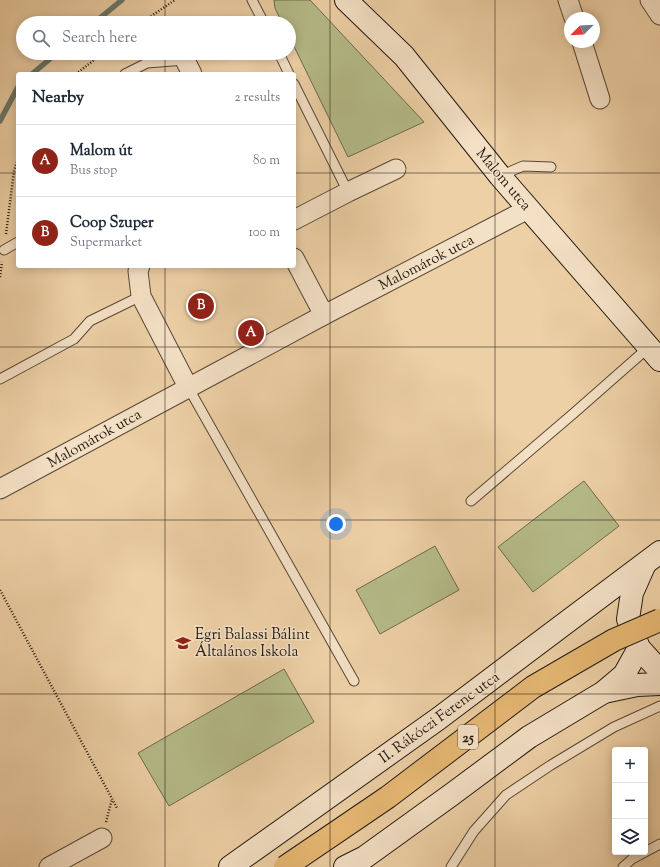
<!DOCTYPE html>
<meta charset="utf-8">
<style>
:root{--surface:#fff;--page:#f6f6f7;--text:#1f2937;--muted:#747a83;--line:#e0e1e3;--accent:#8f2418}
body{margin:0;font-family:"Sorts Mill Goudy",serif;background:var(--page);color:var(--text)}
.controls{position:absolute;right:12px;bottom:12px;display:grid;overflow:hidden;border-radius:4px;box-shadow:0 2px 10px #0003}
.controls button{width:36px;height:36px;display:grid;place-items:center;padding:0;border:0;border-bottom:1px solid var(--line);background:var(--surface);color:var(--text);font:20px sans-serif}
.compass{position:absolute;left:564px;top:12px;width:36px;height:36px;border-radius:50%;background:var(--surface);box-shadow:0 2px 10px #0003;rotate:246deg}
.you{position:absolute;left:336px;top:524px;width:14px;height:14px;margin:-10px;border:3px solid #fff;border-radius:50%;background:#1a73e8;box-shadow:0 0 0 6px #1a73e833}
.badge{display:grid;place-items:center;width:26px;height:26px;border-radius:50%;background:var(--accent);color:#fff;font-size:13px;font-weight:700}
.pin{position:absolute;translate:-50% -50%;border:2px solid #fff;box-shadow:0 1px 4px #0006}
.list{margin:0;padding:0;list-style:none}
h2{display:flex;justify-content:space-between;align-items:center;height:52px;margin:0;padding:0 16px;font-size:17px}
h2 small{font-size:13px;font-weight:400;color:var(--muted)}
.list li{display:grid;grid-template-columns:26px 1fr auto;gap:12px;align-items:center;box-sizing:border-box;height:72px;padding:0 16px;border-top:1px solid var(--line)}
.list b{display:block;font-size:15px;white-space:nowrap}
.list p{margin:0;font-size:13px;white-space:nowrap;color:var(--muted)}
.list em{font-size:13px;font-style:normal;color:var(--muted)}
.icon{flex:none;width:22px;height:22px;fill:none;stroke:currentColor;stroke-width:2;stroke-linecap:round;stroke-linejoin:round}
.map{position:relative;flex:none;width:660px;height:867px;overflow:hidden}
.search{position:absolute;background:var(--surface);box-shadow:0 2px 10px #0003;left:16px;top:16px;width:280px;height:44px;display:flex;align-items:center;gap:10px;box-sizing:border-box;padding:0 14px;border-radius:22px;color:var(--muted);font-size:15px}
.panel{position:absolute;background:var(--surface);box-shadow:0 2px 10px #0003;left:16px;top:72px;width:280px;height:196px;border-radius:4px}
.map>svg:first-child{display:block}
</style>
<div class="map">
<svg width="660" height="867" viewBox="0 0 660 867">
<rect width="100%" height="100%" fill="#eed0a6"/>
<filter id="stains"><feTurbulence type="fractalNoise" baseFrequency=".005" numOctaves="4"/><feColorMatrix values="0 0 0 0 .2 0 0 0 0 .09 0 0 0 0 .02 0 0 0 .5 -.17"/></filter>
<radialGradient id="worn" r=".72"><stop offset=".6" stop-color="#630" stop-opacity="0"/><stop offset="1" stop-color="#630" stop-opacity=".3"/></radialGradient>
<g fill="#b5bc89" stroke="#6c6b4e">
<path d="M274,0H310L424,122L348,157L289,36V23H282L275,8Z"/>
<path d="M584,481L619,526L533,592L498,547Z"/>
<path d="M435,546L459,590L380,634L356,590Z"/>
<path d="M284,669L314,722L169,806L138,753Z"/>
</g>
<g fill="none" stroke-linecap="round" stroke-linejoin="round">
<g stroke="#6a786d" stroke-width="5.5">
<path d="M94,23L122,0"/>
<path d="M32,74L57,53"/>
<path d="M0,121L18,87"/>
</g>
<defs>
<g id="service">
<path d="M252,0L264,23"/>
<path d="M279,53L289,74"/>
<path d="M125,74L147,63L185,60"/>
<path d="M294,84L348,192"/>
<path d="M500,176L523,166L551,167"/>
<path d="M4,250L18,242"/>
<path d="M0,379L74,339L90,321L141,296"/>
<path d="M188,387L354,681"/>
<path d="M471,501L574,413L649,347"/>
<path d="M451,867L474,831L506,795L551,765L614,727L660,706"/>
<path d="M623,867L632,859L660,844"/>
</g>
<g id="minor">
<path d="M568,0L574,18"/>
<path d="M650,0L660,15"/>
<path d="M582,42L600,99"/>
<path d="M185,60L192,74"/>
<path d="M294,220L348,192L396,169"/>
<path d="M294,258L324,315"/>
<path d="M140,266L138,271L141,296L188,387"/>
<path d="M0,489L324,315L528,209"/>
<path d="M49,867L102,838"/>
</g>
<g id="secondary">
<path d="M346,0L404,56L500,176L660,360"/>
<path d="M644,566L632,593L628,619L639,648L660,671"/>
<path d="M604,692L624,675L639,648"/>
<path d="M230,867L438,719L660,552"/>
<path d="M345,867L365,857L451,795L529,737L604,692L637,685L660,684"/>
</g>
</defs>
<use href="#service" stroke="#564837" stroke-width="11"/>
<use href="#minor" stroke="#564837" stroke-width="21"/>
<use href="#secondary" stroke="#231a12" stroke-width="24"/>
<g stroke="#231a12" stroke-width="2.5" stroke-dasharray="1 2" stroke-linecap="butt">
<path d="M141,23L175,0"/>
<path d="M76,74L103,53"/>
<path d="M6,234L14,171L18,159"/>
<path d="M0,277L2,262"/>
<path d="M0,590L117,808"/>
<path d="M106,822L112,799"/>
</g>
<use href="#service" stroke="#f4e0c5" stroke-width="9"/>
<use href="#minor" stroke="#f4e0c5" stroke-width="19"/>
<use href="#secondary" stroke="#f4e0c5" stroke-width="22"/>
<defs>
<path id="primary-bridge" d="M285,867L388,797L533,687L614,640L660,620"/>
</defs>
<use href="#primary-bridge" stroke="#231a12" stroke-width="24" stroke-linecap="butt"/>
<use href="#primary-bridge" stroke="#e7b873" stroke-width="22"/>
</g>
<path fill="none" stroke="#231a12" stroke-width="1" stroke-opacity="0.55" d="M165,0V23M330,0V867M495,0V867M165,53V74M0,173H18M294,173H660M165,266V867M0,347H660M0,520H660M0,694H660"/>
<defs>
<symbol id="school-bare" viewBox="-9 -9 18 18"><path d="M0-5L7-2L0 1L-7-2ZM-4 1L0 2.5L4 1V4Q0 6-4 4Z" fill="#8f2418" stroke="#f4e0c5" stroke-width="2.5" paint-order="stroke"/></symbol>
</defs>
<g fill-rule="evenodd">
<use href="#school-bare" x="172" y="632" width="22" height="22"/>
</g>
<g text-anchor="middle" stroke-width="3" stroke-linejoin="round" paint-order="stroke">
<rect fill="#f4e0c5" stroke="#625548" stroke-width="1" x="458" y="725" width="20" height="24" rx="3"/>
<g font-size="14" font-weight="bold" fill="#231a12">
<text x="468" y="742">25</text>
</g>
<g font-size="15" fill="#231a12" stroke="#f4e0c5">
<text transform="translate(504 179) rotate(50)" y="5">Malom utca</text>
<text transform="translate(426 262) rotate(-27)" y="5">Malomárok utca</text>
<text transform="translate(94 438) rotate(-29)" y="5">Malomárok utca</text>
<text transform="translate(439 717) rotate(-36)" y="5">II. Rákóczi Ferenc utca</text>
</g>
<g font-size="15" fill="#231a12" stroke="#f4e0c5" text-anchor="start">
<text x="195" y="639">Egri Balassi Bálint<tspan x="195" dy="17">Általános Iskola</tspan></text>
</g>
</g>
<rect width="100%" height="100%" filter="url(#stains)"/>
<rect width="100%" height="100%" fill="url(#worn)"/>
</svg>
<div class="controls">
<button>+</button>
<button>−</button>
<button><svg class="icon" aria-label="layers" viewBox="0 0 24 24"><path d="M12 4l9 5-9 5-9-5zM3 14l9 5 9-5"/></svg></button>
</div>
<svg class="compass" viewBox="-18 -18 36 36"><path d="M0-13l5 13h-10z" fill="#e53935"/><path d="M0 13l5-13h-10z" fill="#747a83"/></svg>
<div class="you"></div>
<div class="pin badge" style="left:251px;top:333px">A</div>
<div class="pin badge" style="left:201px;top:306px">B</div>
<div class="search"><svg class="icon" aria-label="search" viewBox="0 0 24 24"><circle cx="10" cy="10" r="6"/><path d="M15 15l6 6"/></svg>Search here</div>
<section class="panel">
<h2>Nearby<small>2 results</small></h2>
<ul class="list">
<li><span class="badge">A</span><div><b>Malom út</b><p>Bus stop</p></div><em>80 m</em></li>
<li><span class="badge">B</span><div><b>Coop Szuper</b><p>Supermarket</p></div><em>100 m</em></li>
</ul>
</section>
</div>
